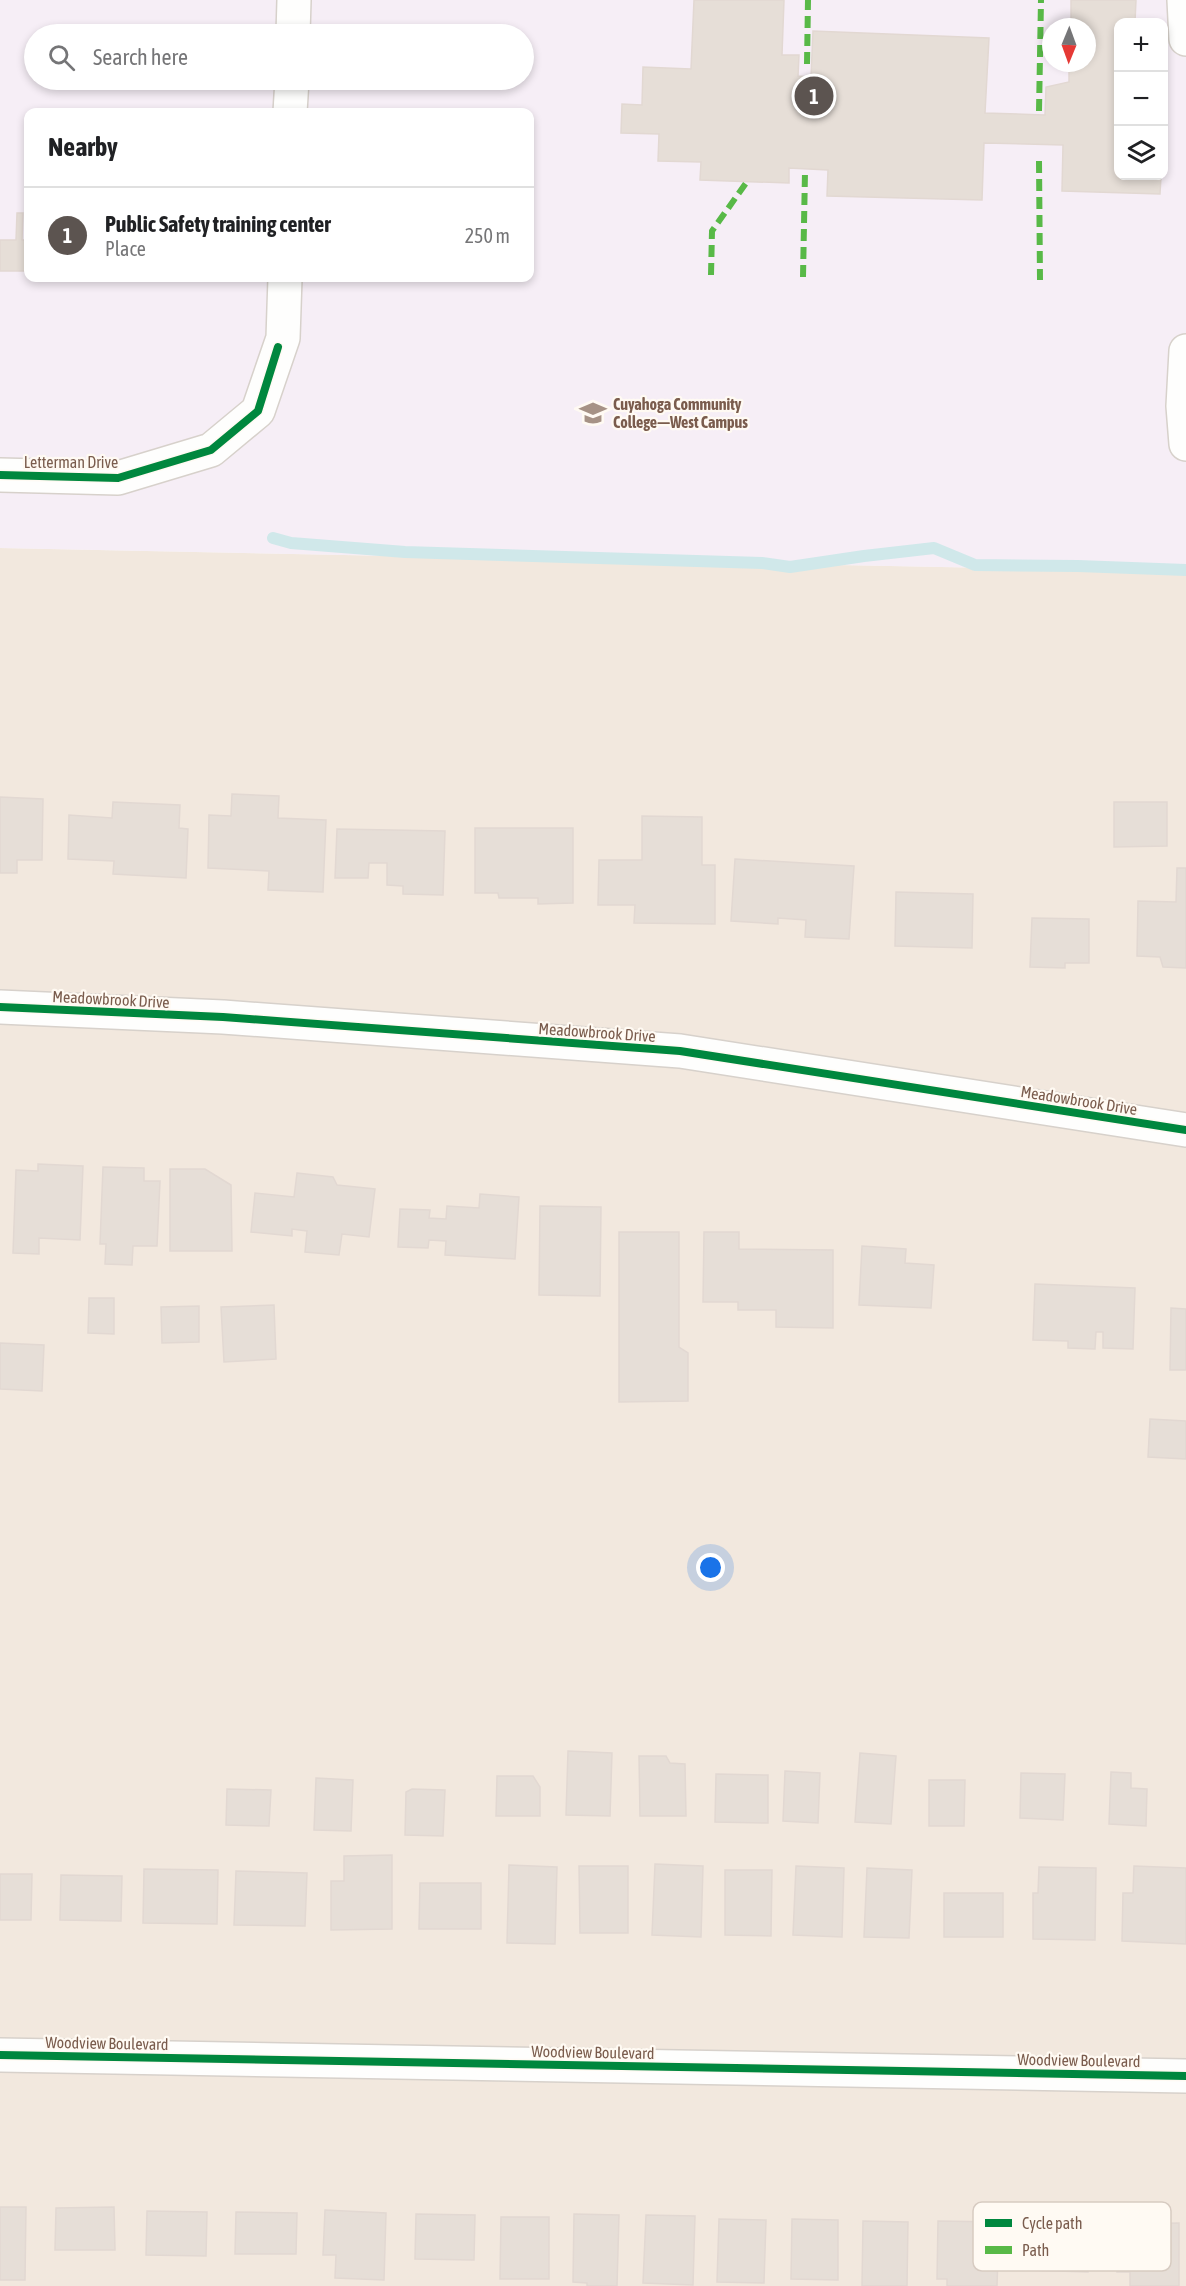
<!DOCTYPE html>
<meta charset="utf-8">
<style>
:root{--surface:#fff;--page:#f6f6f6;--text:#202124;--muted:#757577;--line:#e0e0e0;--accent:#5c5450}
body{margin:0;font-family:"Asap Condensed",sans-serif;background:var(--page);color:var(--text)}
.controls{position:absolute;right:18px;top:18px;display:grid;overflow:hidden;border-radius:12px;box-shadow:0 3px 9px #0003}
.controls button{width:54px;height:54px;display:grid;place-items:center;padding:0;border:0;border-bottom:2px solid var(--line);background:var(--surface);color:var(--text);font:30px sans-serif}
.compass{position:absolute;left:1042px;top:18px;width:54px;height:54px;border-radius:50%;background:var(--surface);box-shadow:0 3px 9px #0003;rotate:181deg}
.you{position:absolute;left:711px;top:1568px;width:21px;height:21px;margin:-15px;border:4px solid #fff;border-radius:50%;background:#1a73e8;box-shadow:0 0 0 9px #1a73e833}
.badge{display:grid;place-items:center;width:39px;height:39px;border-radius:50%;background:var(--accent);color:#fff;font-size:20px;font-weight:700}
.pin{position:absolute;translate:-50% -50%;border:3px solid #fff;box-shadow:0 2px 6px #0006}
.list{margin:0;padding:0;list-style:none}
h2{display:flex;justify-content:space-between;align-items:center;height:78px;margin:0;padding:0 24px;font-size:26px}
h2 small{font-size:20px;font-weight:400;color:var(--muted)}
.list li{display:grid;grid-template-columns:39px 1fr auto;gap:18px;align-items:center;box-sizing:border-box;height:96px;padding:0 24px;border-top:2px solid var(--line)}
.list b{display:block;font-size:22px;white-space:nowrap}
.list p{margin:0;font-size:20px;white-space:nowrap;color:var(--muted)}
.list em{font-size:20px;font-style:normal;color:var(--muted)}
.icon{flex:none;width:33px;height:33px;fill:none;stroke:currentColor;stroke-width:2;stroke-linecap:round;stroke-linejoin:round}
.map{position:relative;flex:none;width:1186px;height:2286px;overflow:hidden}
.search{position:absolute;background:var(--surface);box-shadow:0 3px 9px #0003;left:24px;top:24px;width:510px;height:66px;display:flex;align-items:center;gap:15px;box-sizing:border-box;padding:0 21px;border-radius:33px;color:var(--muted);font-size:22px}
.panel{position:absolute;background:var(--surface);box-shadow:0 3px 9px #0003;left:24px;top:108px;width:510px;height:174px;border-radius:12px}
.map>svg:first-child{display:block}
</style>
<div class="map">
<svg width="1186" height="2286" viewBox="0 0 1186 2286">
<rect width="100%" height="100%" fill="#f9f5f0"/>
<path fill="#f2e8de" d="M0,548L1186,572V2286H0Z"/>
<path fill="#f6eef6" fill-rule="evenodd" d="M0,0H1186V572L0,548ZM1118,22H1164V176H1118ZM1051,27H1087V63H1051ZM34,34H524V80H34ZM28,112H530V278H28Z"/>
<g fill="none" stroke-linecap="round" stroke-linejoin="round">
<path stroke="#d0e8ea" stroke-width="12" d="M273,538L291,543L405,552L762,563L790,567L864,556L934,548L975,565L1078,566L1186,570"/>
</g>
<g fill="#e6ded7" stroke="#e2d8d2" stroke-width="1.5">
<path d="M694,0H784L782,55H799L798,76L811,77L813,31L989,38L985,113L1045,115L1046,87L1069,82V63H1087V27H1071V0H1136L1135,22H1118V176H1161L1160,194L1062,191L1063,145L984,143L982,200L827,196L828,170L789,168V183L700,180L701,162L658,161L659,134L621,133L622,104L642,105L643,67L691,69Z"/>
<path d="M17,213H23L22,240H28V271H0V240H16Z"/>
<path d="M232,794L279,796L278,818L326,820L323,892L268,890L269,871L208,868L209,815L231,816Z"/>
<path d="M0,797L43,799L42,860H17V873H0Z"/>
<path d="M113,802L180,805L179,828L188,829L186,878L113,874L114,861L68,859L69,815L112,818Z"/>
<path d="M1114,802H1167V846L1114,847Z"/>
<path d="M642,816L702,817V865H715V924L634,923L635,905H598L599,860H642Z"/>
<path d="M475,828H573V903L538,904V898H499L498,893H475Z"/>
<path d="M337,829L445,831L443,895L403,894V886L387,885V863H369L368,878H335Z"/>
<path d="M735,859L854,866L849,939L805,937L806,920L778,918V924L731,921Z"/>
<path d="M1177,868H1186V968L1163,967L1160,957L1137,956L1138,901L1176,902Z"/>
<path d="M896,892L973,894L972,948L895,946Z"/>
<path d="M1032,918L1089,919V963H1065V968L1030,967Z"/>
<path d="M38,1164L83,1166L80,1240L39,1238V1254L13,1253L16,1170L38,1171Z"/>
<path d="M103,1167L144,1168V1181H160L157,1246H133L132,1265L105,1264L106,1244H100Z"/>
<path d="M170,1169H205L231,1185L232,1251H170Z"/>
<path d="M297,1173L333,1177L337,1185L375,1189L369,1237L342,1234L339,1255L305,1252L307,1231L292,1229V1236L251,1232L255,1193L294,1197Z"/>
<path d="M480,1194L519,1197L515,1259L445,1255L446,1241L429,1240L428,1248L398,1247L400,1209L430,1210L429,1218L446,1219L447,1206L479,1208Z"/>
<path d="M540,1206L601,1207L600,1296L539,1295Z"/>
<path d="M619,1232H679V1347L688,1353V1401L619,1402Z"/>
<path d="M704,1232H739V1249L833,1250V1328L776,1327V1310H738V1302H703Z"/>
<path d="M862,1246L906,1249L905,1263L934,1265L931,1308L859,1305Z"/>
<path d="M1035,1284L1135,1288L1133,1349L1103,1348V1332H1096L1095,1349L1068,1348V1341L1033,1340Z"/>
<path d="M89,1298H114V1334L88,1333Z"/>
<path d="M274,1305L276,1359L224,1362L221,1307Z"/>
<path d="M199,1306V1342L162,1343L161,1307Z"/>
<path d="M1171,1308L1186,1309V1370H1170Z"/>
<path d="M0,1343L44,1345L42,1391L0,1389Z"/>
<path d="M1150,1419L1186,1421V1459L1148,1457Z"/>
<path d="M568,1751L612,1753L610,1816L566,1815Z"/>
<path d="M860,1753L896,1756L891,1824L855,1822Z"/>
<path d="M639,1756H666L670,1763L685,1764L686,1816H640Z"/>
<path d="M785,1771L820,1773L818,1823L783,1821Z"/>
<path d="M1111,1772L1131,1773V1788L1147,1789L1146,1826L1109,1824Z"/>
<path d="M1021,1773L1065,1774L1063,1820L1020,1818Z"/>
<path d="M716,1774L768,1775V1823L715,1822Z"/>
<path d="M497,1776H533L540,1787V1816H496Z"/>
<path d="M316,1778L353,1780L351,1831L314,1830Z"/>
<path d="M929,1780H965L964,1826H929Z"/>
<path d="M227,1789L271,1790L269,1826L226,1825Z"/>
<path d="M412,1789L445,1790L443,1836L405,1835L406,1792Z"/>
<path d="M392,1855V1929L331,1930V1881H344V1856Z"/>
<path d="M655,1864L703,1866L701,1937L652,1935Z"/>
<path d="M509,1865L557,1867L555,1944L507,1943Z"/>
<path d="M579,1866H628V1933H580Z"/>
<path d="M796,1866L844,1868L842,1937L793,1935Z"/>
<path d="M1134,1866L1186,1868V1944L1122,1941L1123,1893H1133Z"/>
<path d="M1039,1867L1096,1868L1095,1940L1033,1939V1893H1038Z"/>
<path d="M867,1868L912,1870L909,1938L864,1937Z"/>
<path d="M144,1869L218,1870L217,1924L143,1923Z"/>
<path d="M725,1870H772L771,1936L725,1935Z"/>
<path d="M236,1871L307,1873L305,1926L234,1925Z"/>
<path d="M0,1874H32L31,1920H0Z"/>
<path d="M61,1875L122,1876L121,1921L60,1920Z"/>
<path d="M420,1883H481V1929H419Z"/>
<rect x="944" y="1893" width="59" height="44"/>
<path d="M0,2207H26L25,2280H0Z"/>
<path d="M114,2207L115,2250H55L56,2208Z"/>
<path d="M325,2210L386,2213L384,2280L335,2278L336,2255H323Z"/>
<path d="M147,2211L207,2212L206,2256L146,2255Z"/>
<path d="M236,2212L297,2213L296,2254H235Z"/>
<path d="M416,2214L475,2215L474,2260L415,2259Z"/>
<path d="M574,2214L619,2215L617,2286H587V2283L573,2282Z"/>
<path d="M646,2215L695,2216L693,2285L643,2283Z"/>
<path d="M501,2217H549V2279H500Z"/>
<path d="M719,2219L766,2220L764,2283L717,2282Z"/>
<path d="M792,2219L838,2220V2280L791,2279Z"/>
<path d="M863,2221L908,2222L907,2286H862Z"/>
<path d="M938,2221L999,2222L997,2286H947V2279H937Z"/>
<path d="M1029,2223L1089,2225L1088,2272L1027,2270Z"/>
<path d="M1179,2223V2286H1130V2272H1117L1118,2224Z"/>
</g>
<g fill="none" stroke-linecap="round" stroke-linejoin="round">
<defs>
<g id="minor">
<path d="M1184,0L1186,39"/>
<path d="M293,34L294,0"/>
<path d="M290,112L292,80"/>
<path d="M1186,351L1183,406L1186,444"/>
<path d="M0,475L118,478L211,450L258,411L283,338L285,278"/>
<path d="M0,1007L223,1017L680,1051L1186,1130"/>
<path d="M0,2055L1186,2076"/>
</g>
</defs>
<use href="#minor" stroke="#d7d1cb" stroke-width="36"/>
<use href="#minor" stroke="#fefefd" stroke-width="33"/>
<g stroke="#58b947" stroke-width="6" stroke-dasharray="12 6" stroke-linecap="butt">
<path d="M807,64L808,0"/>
<path d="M1039,111L1041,0"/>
<path d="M1039,161L1040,280"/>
<path d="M711,275L712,231L746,183"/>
<path d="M803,277L805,172"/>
</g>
<defs>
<g id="cycleway">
<path d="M0,475L118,478L211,450L258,411L278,347"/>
<path d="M0,1007L223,1017L680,1051L1186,1130"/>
<path d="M0,2055L1186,2076"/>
</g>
</defs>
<use href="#cycleway" stroke="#fffaf3" stroke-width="11"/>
<use href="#cycleway" stroke="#00873e" stroke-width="8"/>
</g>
<defs>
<symbol id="university-bare" viewBox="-9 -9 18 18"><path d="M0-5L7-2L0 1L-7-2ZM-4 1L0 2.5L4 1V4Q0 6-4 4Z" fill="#a69286" stroke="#fffaf3" stroke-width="2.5" paint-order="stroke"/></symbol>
</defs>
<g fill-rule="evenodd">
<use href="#university-bare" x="574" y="394" width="38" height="38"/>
</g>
<g text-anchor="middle" stroke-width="4.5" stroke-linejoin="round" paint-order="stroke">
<g font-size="16" font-weight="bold" fill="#7a5c4d" stroke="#fffaf3" text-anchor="start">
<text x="613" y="410">Cuyahoga Community<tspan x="613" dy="18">College—West Campus</tspan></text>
</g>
<g font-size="16" fill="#7a5c4d" stroke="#fffaf3">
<text x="71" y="468">Letterman Drive</text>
<text transform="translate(111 999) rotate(3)" y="6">Meadowbrook Drive</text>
<text transform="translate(597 1032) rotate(4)" y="6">Meadowbrook Drive</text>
<text transform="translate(1079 1100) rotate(9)" y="6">Meadowbrook Drive</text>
<text transform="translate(107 2043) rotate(1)" y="6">Woodview Boulevard</text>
<text transform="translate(593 2052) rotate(1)" y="6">Woodview Boulevard</text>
<text transform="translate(1079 2060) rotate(1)" y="6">Woodview Boulevard</text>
</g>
</g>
<rect x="973" y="2202" width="198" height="69" rx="9" fill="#fffaf3" stroke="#d7cbc1" stroke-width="1.5"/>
<rect x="985" y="2219" width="27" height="8" fill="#00873e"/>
<rect x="985" y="2246" width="27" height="8" fill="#58b947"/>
<g font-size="16" fill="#7a5c4d">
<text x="1022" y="2229">Cycle path</text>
<text x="1022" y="2256">Path</text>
</g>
</svg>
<div class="controls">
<button>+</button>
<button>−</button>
<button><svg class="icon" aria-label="layers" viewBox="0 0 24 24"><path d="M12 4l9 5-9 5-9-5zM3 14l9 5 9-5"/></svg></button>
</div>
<svg class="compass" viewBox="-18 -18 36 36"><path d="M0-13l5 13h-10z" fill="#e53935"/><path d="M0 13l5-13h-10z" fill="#757577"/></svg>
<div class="you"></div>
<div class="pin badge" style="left:814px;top:96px">1</div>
<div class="search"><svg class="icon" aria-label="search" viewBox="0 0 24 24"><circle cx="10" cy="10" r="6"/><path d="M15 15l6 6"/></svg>Search here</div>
<section class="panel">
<h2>Nearby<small></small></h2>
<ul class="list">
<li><span class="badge">1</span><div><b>Public Safety training center</b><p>Place</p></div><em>250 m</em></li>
</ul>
</section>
</div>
